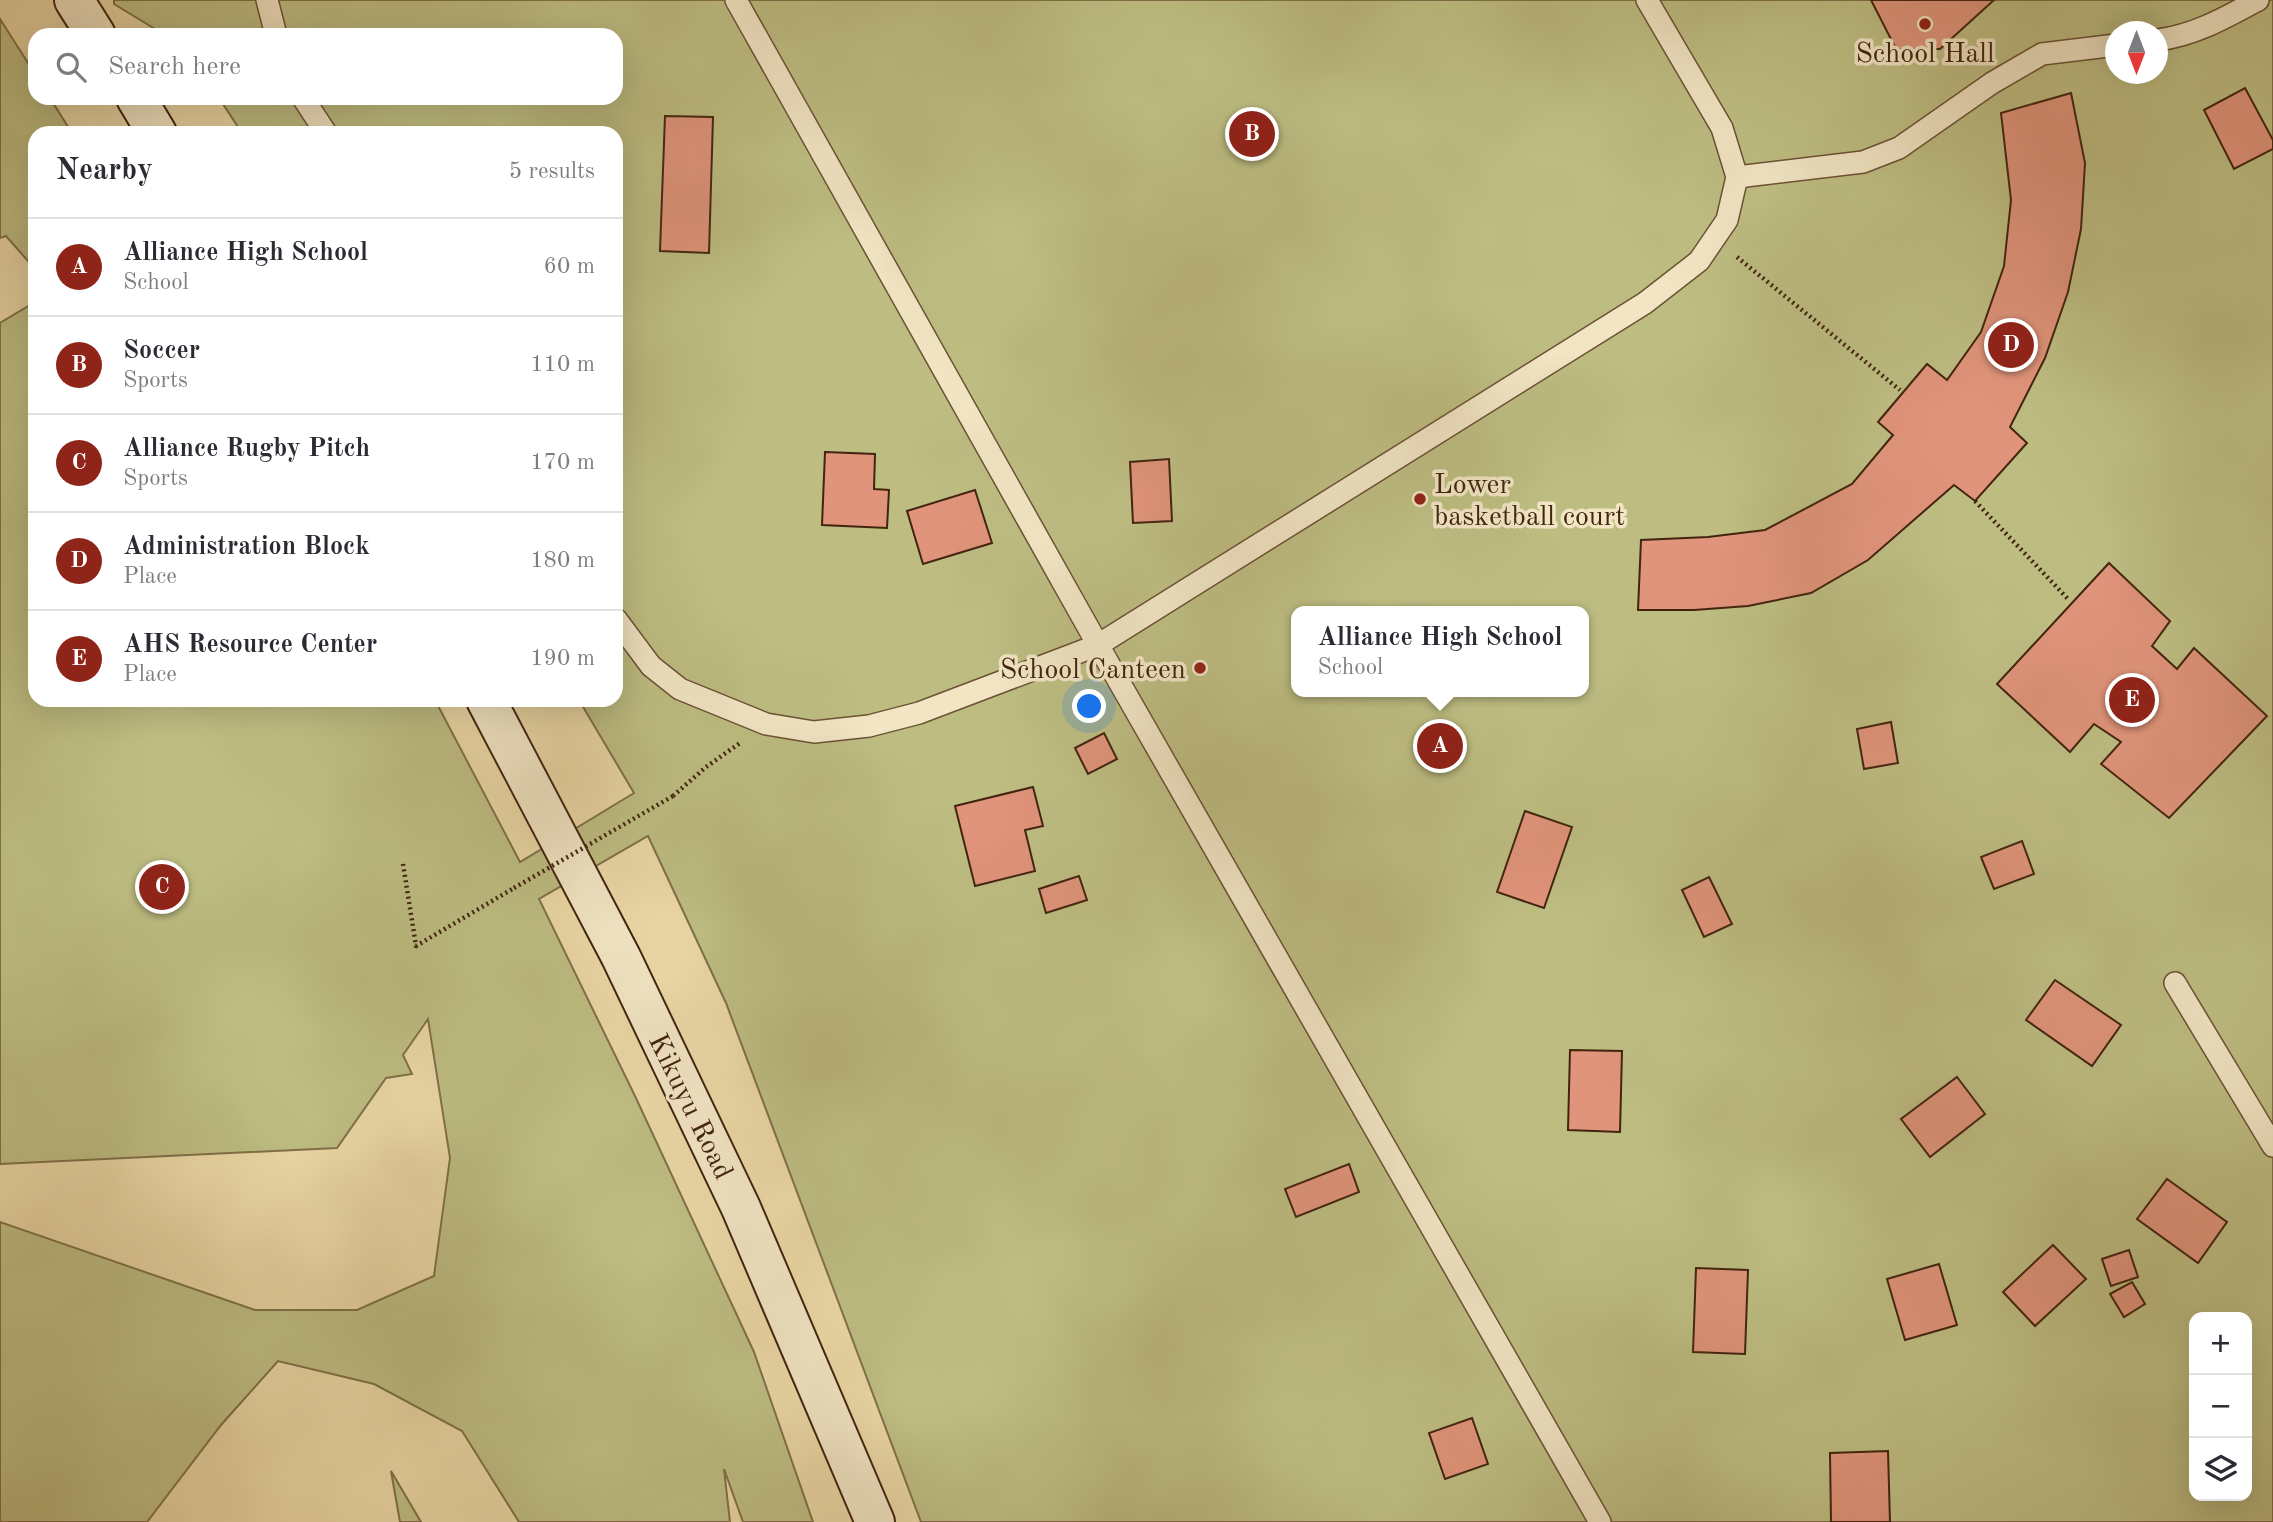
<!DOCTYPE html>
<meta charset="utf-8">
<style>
:root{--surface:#fff;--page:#f2f2f3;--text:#2b2b33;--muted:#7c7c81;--line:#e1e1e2;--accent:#8f2418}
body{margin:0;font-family:"Old Standard TT",serif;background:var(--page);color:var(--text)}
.controls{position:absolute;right:21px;bottom:21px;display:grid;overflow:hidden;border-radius:14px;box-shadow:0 7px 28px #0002}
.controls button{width:63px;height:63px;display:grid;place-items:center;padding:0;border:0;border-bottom:2px solid var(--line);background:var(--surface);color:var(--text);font:35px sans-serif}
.compass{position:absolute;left:2105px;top:21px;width:63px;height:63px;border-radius:50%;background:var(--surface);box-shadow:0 7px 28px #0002;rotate:180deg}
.you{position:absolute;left:1090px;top:707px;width:24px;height:24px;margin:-18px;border:5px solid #fff;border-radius:50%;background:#1a73e8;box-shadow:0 0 0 10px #1a73e833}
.badge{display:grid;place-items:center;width:46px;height:46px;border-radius:50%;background:var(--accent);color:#fff;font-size:23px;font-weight:700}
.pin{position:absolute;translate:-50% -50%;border:4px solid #fff;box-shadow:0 2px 7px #0006}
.popup{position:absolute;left:1291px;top:606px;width:298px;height:91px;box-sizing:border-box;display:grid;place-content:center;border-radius:14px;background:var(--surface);filter:drop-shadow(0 2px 5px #0005);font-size:23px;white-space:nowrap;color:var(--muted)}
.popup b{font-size:26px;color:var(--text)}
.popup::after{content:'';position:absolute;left:50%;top:100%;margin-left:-14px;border:14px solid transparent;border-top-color:var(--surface)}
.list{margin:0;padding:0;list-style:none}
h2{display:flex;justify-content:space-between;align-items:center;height:91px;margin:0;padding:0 28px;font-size:30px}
h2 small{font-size:23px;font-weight:400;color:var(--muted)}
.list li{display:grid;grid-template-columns:46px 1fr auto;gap:21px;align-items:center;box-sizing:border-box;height:98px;padding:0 28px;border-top:2px solid var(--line)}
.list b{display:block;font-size:26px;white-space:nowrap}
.list p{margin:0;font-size:23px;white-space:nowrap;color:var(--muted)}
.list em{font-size:23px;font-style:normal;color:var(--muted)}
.icon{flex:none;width:38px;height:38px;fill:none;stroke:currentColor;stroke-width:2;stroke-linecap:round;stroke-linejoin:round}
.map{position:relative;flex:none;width:2273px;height:1522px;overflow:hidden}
.search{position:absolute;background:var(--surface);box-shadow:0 7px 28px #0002;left:28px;top:28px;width:595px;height:77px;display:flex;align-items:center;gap:18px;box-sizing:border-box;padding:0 24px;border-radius:21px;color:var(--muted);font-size:26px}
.panel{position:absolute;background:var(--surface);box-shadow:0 7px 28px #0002;left:28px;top:126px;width:595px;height:581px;border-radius:21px}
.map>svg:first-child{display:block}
</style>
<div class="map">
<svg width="2273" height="1522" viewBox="0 0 2273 1522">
<rect width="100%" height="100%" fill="#ead7a5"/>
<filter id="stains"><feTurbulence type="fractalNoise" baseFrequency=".00286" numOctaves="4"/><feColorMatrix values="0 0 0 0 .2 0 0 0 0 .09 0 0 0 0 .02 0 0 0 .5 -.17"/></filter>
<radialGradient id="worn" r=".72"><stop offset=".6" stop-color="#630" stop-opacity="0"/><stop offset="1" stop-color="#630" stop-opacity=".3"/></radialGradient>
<g fill="#bdbd82" stroke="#807048" stroke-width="2" fill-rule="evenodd">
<path d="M114,0H2273V1522H921L726,1003L648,836L539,899L635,1096L754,1352L813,1522H743L724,1469L730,1522H519L462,1431L374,1384L278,1361L221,1425L147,1522H0V1222L255,1310H357L434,1276L450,1158L428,1019L403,1055L412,1074L386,1078L337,1148L0,1164V323L35,302V700H435L520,862L634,793L579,700H616V133H242L219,98H616V35H165L114,4ZM2116,32H2158V74H2116ZM1296,611H1584V692H1296ZM2194,1317H2247V1496H2194Z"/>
<path d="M0,19L35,74V98H50L70,130V133H35V269L6,236L0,238Z"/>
<path d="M391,1471L421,1522H400Z"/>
</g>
<g fill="#e0947b" stroke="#42240f" stroke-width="2">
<path d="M1871,0H1994L1940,49H1896Z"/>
<path d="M2245,88L2273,140V149L2234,169L2204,110Z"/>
<path d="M2071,93L2085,163L2081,229L2068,292L2045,358L2010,427L2027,443L1975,501L1954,485L1868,560L1811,593L1748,606L1694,610H1638L1641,540L1708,537L1765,530L1852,484L1893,435L1878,422L1927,364L1947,380L1981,332L2004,266L2011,200L2001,113Z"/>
<path d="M665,116L713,117L709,253L660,251Z"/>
<path d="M825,452L875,454L874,489L889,490L887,528L822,525Z"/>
<path d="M1169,459L1172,521L1133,523L1130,462Z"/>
<path d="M975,490L992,543L923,564L907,511Z"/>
<path d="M2109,563L2170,621L2152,646L2177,669L2194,648L2267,716L2169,818L2101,764L2121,742L2094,724L2070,752L1997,684Z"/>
<path d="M1891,722L1898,763L1864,769L1857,729Z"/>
<path d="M1104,733L1117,759L1088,774L1075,748Z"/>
<path d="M1033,787L1043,826L1025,830L1035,871L975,886L955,806Z"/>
<path d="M1525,811L1572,827L1544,908L1497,892Z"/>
<path d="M2022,841L2034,874L1994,889L1981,857Z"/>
<path d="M1079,876L1087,900L1046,913L1039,889Z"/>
<path d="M1709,877L1732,924L1704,937L1682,890Z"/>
<path d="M2055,980L2121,1025L2092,1066L2026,1020Z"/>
<path d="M1570,1050L1622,1051L1620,1132L1568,1130Z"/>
<path d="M1957,1077L1985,1114L1930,1157L1901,1119Z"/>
<path d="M1349,1164L1359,1192L1296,1217L1285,1189Z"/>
<path d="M2167,1179L2227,1222L2198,1263L2137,1219Z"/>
<path d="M2053,1245L2086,1279L2035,1326L2003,1292Z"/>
<path d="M2129,1250L2138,1277L2111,1286L2102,1259Z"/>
<path d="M1939,1264L1957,1325L1905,1340L1887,1279Z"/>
<path d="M1696,1268L1748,1270L1745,1354L1693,1352Z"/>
<path d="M2132,1282L2145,1304L2124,1317L2110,1294Z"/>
<path d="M1472,1418L1488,1464L1445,1479L1429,1433Z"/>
<path d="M1888,1451L1890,1522H1831L1830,1453Z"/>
</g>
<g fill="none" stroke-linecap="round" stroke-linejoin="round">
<defs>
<g id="service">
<path d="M267,0L276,35"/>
<path d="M736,0L1098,645L1600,1522"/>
<path d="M2158,40C2195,35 2225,18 2258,0"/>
<path d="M303,98L326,133"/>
<path d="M1737,177L1863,162L1899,148L1992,83L2042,54L2116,45"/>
<path d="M616,619L651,666L680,689L766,724L814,732L869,726L919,713L1098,645L1645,303L1699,261L1727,220L1737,177L1722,128L1647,0"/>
<path d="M2175,983L2273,1146"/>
</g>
<g id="secondary">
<path d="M74,0L96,35"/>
<path d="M136,98L157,133"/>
<path d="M486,700L621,957L741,1208L875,1522"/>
</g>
</defs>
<use href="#service" stroke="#6c5134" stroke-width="24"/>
<use href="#secondary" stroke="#42240f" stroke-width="42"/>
<g stroke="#42240f" stroke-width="4.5" stroke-dasharray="2 3.5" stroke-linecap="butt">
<path d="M1737,257L1900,390"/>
<path d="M1975,501L2068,599"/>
<path d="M673,796L706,767L740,743"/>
<path d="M403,864L416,946L514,888"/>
</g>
<use href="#service" stroke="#f1e5c4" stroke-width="21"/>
<use href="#secondary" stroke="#f1e5c4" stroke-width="38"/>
<path stroke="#42240f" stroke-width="4.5" stroke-dasharray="2 3.5" stroke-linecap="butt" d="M514,888L673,796"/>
</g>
<g fill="#8f2418" stroke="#f1e5c4" stroke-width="2.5">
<circle cx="1925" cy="24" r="7"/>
<circle cx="1420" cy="499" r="7"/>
<circle cx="1200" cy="668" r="7"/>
</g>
<g text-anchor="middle" stroke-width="7" stroke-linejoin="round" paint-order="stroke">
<g font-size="28" fill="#42240f" stroke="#f1e5c4">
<text x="1925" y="62">School Hall</text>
<text x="1434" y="493" text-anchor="start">Lower<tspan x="1434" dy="32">basketball court</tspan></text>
<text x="1186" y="678" text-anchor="end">School Canteen</text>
</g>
<g font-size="28" fill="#42240f" stroke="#f1e5c4">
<text transform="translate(692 1106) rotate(64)" y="10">Kikuyu Road</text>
</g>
</g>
<rect width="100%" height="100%" filter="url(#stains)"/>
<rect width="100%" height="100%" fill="url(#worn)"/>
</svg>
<div class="controls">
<button>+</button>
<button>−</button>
<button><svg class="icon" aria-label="layers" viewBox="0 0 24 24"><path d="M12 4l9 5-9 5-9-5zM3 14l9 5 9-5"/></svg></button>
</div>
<svg class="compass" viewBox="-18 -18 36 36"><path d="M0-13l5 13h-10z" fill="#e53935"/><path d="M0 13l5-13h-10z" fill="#7c7c81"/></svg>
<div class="you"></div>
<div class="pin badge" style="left:1440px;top:746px">A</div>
<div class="popup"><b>Alliance High School</b>School</div>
<div class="pin badge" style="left:1252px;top:134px">B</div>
<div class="pin badge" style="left:162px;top:887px">C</div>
<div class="pin badge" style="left:2011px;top:345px">D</div>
<div class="pin badge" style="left:2132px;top:700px">E</div>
<div class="search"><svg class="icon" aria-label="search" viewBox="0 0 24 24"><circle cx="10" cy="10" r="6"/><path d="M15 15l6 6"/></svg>Search here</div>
<section class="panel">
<h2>Nearby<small>5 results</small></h2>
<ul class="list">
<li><span class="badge">A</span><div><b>Alliance High School</b><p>School</p></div><em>60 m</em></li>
<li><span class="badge">B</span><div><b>Soccer</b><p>Sports</p></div><em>110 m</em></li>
<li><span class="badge">C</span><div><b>Alliance Rugby Pitch</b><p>Sports</p></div><em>170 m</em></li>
<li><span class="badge">D</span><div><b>Administration Block</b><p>Place</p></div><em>180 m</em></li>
<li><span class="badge">E</span><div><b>AHS Resource Center</b><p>Place</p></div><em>190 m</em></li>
</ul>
</section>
</div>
